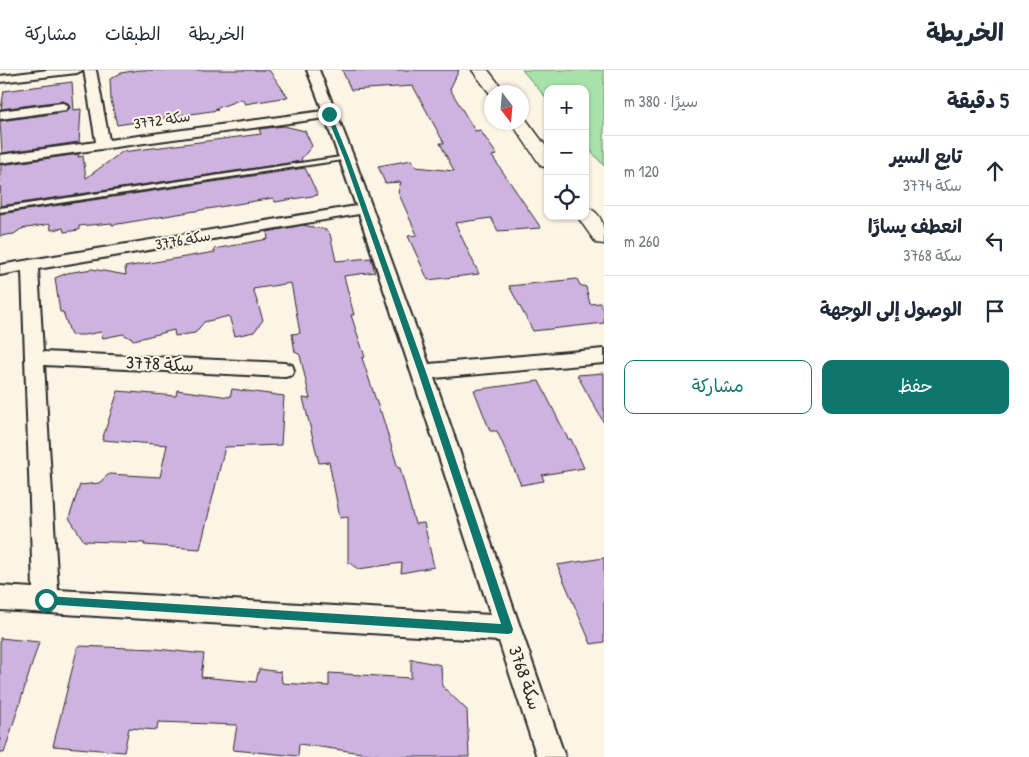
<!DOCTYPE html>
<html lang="ar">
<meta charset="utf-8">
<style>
:root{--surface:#fff;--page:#f2f2f3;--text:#1f2937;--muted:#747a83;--line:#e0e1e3;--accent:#0f766e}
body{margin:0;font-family:"Patrick Hand","Playpen Sans Arabic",sans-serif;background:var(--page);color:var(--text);direction:rtl}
.controls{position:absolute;right:15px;top:15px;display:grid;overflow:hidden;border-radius:10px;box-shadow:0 1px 4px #0004}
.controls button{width:45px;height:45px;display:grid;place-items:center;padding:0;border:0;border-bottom:1px solid var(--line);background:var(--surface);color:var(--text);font:25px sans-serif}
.compass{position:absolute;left:484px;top:15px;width:45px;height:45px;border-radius:50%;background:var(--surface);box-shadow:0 1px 4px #0004;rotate:164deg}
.stop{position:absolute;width:15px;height:15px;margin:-11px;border:4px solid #0f766e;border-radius:50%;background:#fff}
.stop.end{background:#0f766e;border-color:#fff;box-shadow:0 1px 5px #0008}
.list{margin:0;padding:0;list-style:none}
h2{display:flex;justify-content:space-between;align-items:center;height:65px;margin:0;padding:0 20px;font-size:21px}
h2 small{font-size:16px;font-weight:400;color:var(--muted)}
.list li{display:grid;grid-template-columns:32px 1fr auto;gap:15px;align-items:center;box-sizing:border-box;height:70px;padding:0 20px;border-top:1px solid var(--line)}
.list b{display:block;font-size:19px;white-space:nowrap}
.list p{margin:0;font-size:16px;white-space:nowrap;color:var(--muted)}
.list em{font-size:16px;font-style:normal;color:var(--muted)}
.actions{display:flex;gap:10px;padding:15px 20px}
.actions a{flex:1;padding:11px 0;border:1px solid var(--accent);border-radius:10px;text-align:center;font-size:18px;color:var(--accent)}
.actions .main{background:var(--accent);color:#fff}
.icon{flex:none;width:28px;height:28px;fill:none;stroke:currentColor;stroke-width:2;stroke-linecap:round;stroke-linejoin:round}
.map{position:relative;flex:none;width:604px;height:687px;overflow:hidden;direction:ltr}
header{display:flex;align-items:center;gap:30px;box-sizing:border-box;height:70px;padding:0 25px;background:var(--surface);border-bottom:1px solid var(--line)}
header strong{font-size:24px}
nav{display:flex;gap:28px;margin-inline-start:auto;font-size:18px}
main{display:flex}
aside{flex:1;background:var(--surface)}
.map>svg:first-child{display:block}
</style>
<header>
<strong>الخريطة</strong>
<nav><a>الخريطة</a><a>الطبقات</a><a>مشاركة</a></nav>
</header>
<main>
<aside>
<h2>5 دقيقة<small>سيرًا · 380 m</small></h2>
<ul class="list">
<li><svg class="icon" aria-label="ahead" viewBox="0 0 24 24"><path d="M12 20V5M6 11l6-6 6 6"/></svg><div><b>تابع السير</b><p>سكة 3774</p></div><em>120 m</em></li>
<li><svg class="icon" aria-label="left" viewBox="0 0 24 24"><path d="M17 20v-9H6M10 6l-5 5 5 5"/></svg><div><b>انعطف يسارًا</b><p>سكة 3768</p></div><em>260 m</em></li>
<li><svg class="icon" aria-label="arrive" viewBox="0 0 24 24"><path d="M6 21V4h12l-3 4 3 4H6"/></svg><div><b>الوصول إلى الوجهة</b></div></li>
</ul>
<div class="actions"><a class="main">حفظ</a><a>مشاركة</a></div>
</aside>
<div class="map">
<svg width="604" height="687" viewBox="0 0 604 687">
<rect width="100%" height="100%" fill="#fcf5e5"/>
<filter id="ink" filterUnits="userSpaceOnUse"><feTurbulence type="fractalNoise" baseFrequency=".02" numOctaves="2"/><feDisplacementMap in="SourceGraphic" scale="10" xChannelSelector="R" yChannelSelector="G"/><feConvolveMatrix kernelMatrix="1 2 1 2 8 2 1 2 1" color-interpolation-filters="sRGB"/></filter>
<g filter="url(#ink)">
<path fill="#a6e2a9" stroke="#68866a" d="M522,0H604V96L585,74V19H548V30Z"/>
<g fill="#ceb2df" stroke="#2b2b2b">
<path d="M139,0H269L288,27L245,34L242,29L215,39L218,40L117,55L111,30L110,9L121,3Z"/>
<path d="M342,0H459L450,19L475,61L480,60L497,85L492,86L541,158L498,161L491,148L455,153L479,204L428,210L408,166L417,165L398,122L401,112L385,113L378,96L412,90L416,97L454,101L440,73H444L413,16L351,20Z"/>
<path d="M72,12L74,40L81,39L79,72L2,83L0,51L66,42L70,38L68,33L62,31L1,39L4,21Z"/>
<path d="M284,56L305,61L312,76L301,89L302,91L0,136L1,95L79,84L78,87L83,86L86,108L122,82L261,64L259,59Z"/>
<path d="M305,98L318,125L275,132L273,128L112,155V153L79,156V160L64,162L63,158L51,160L50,154L21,159L14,164L0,166V144Z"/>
<path d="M303,155L326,160L330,164L336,191L371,188L375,202L344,206L354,245H351L365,287L362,288L380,342H381L398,398H400L415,454L424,453L434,497L401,503L402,493L358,499L348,492V447L340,448L329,392L319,393L303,328L310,329L300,285L295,282L292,264L300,263L291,213L253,219L263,250L254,262L235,266L229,246L204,252L195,263L175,266L174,260L134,270L123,264L103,268L101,262L84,265H71L63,242H60L55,208L67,203L92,199L126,205L125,197L215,182L214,179L268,169L267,162Z"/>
<path d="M577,209L580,215L586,217L590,234L600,233L604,240V253L533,261L509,216Z"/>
<path d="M604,303V353L577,305Z"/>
<path d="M539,311L568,369H571L584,398L542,405L544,411L521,415L497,361H490L474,320Z"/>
<path d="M232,319L284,326L281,375L225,377L200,479L144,475L145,473L84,471L69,448L80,415L99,413L109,404L160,407L167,375L102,370L118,321L176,326L177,320L230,327Z"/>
<path d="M604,488V572L591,574L557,495Z"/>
<path d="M0,568L39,572L4,683L0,682Z"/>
<path d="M78,576L157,579L204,584L201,607L256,612L259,599L281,602L282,613L329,616V603L411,608V589L441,595L442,616L467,640L469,687H390L299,674L298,686L233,680L237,655L158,652L157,660L129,658L124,682L53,676Z"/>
</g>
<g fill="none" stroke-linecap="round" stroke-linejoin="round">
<defs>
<path id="lane" d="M347,86L349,87V89L0,142V138Z"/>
<g id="street">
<path d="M48,0H83L77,3L0,12V6Z"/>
<path d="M84,0H96L109,70L323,41L307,0H319L354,88L429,294L604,279V293L434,308L565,687H537L499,571L0,540V516L33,518L22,201L0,205V195L356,136L325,48L0,93V85L96,72ZM359,144L491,545L58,520L44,295L285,307L292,305L294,300L292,295L285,293L43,282L38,199Z"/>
<path d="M62,33L66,34L68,37L66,40L0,49V41Z"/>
</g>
<g id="secondary">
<path d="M472,0H488L505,22H492L491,25Z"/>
<path d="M522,47L525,48L548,79V98L541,96L511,52H522Z"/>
<path d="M585,137C604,142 604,158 604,174L596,173L577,146H585Z"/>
</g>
</defs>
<use href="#lane" stroke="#2b2b2b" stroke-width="4"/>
<use href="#street" stroke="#2b2b2b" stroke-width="4"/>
<use href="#secondary" stroke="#2b2b2b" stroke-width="3"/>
<use href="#lane" fill="#fcf5e5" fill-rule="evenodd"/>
<use href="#street" fill="#fcf5e5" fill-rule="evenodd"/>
<use href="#secondary" fill="#fcf5e5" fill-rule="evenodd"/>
</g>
</g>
<path fill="#0f766e" d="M329,42L331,44L349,88L426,302L513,559L512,563L508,564L42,534V527L46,526L501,554L418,302L344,88L326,44Z"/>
<g text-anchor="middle" stroke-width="4" stroke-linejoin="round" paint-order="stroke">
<g font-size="15" fill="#2b2b2b" stroke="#fcf5e5">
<text transform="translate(162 50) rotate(-8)" y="5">سكة 3772</text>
<text transform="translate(183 170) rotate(-10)" y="5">سكة 3776</text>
</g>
<g font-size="18" fill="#2b2b2b" stroke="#fcf5e5">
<text transform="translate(160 294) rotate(3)" y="6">سكة 3778</text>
<text transform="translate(525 608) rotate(71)" y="6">سكة 3768</text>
</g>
</g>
</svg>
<div class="controls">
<button>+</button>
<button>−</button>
<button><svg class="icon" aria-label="locate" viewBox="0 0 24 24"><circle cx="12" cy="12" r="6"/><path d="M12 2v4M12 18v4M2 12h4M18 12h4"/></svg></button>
</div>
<svg class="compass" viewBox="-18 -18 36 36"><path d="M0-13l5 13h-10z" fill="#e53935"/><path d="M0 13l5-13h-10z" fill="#747a83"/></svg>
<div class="stop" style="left:46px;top:530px"></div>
<div class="stop end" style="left:329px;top:44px"></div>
</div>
</main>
